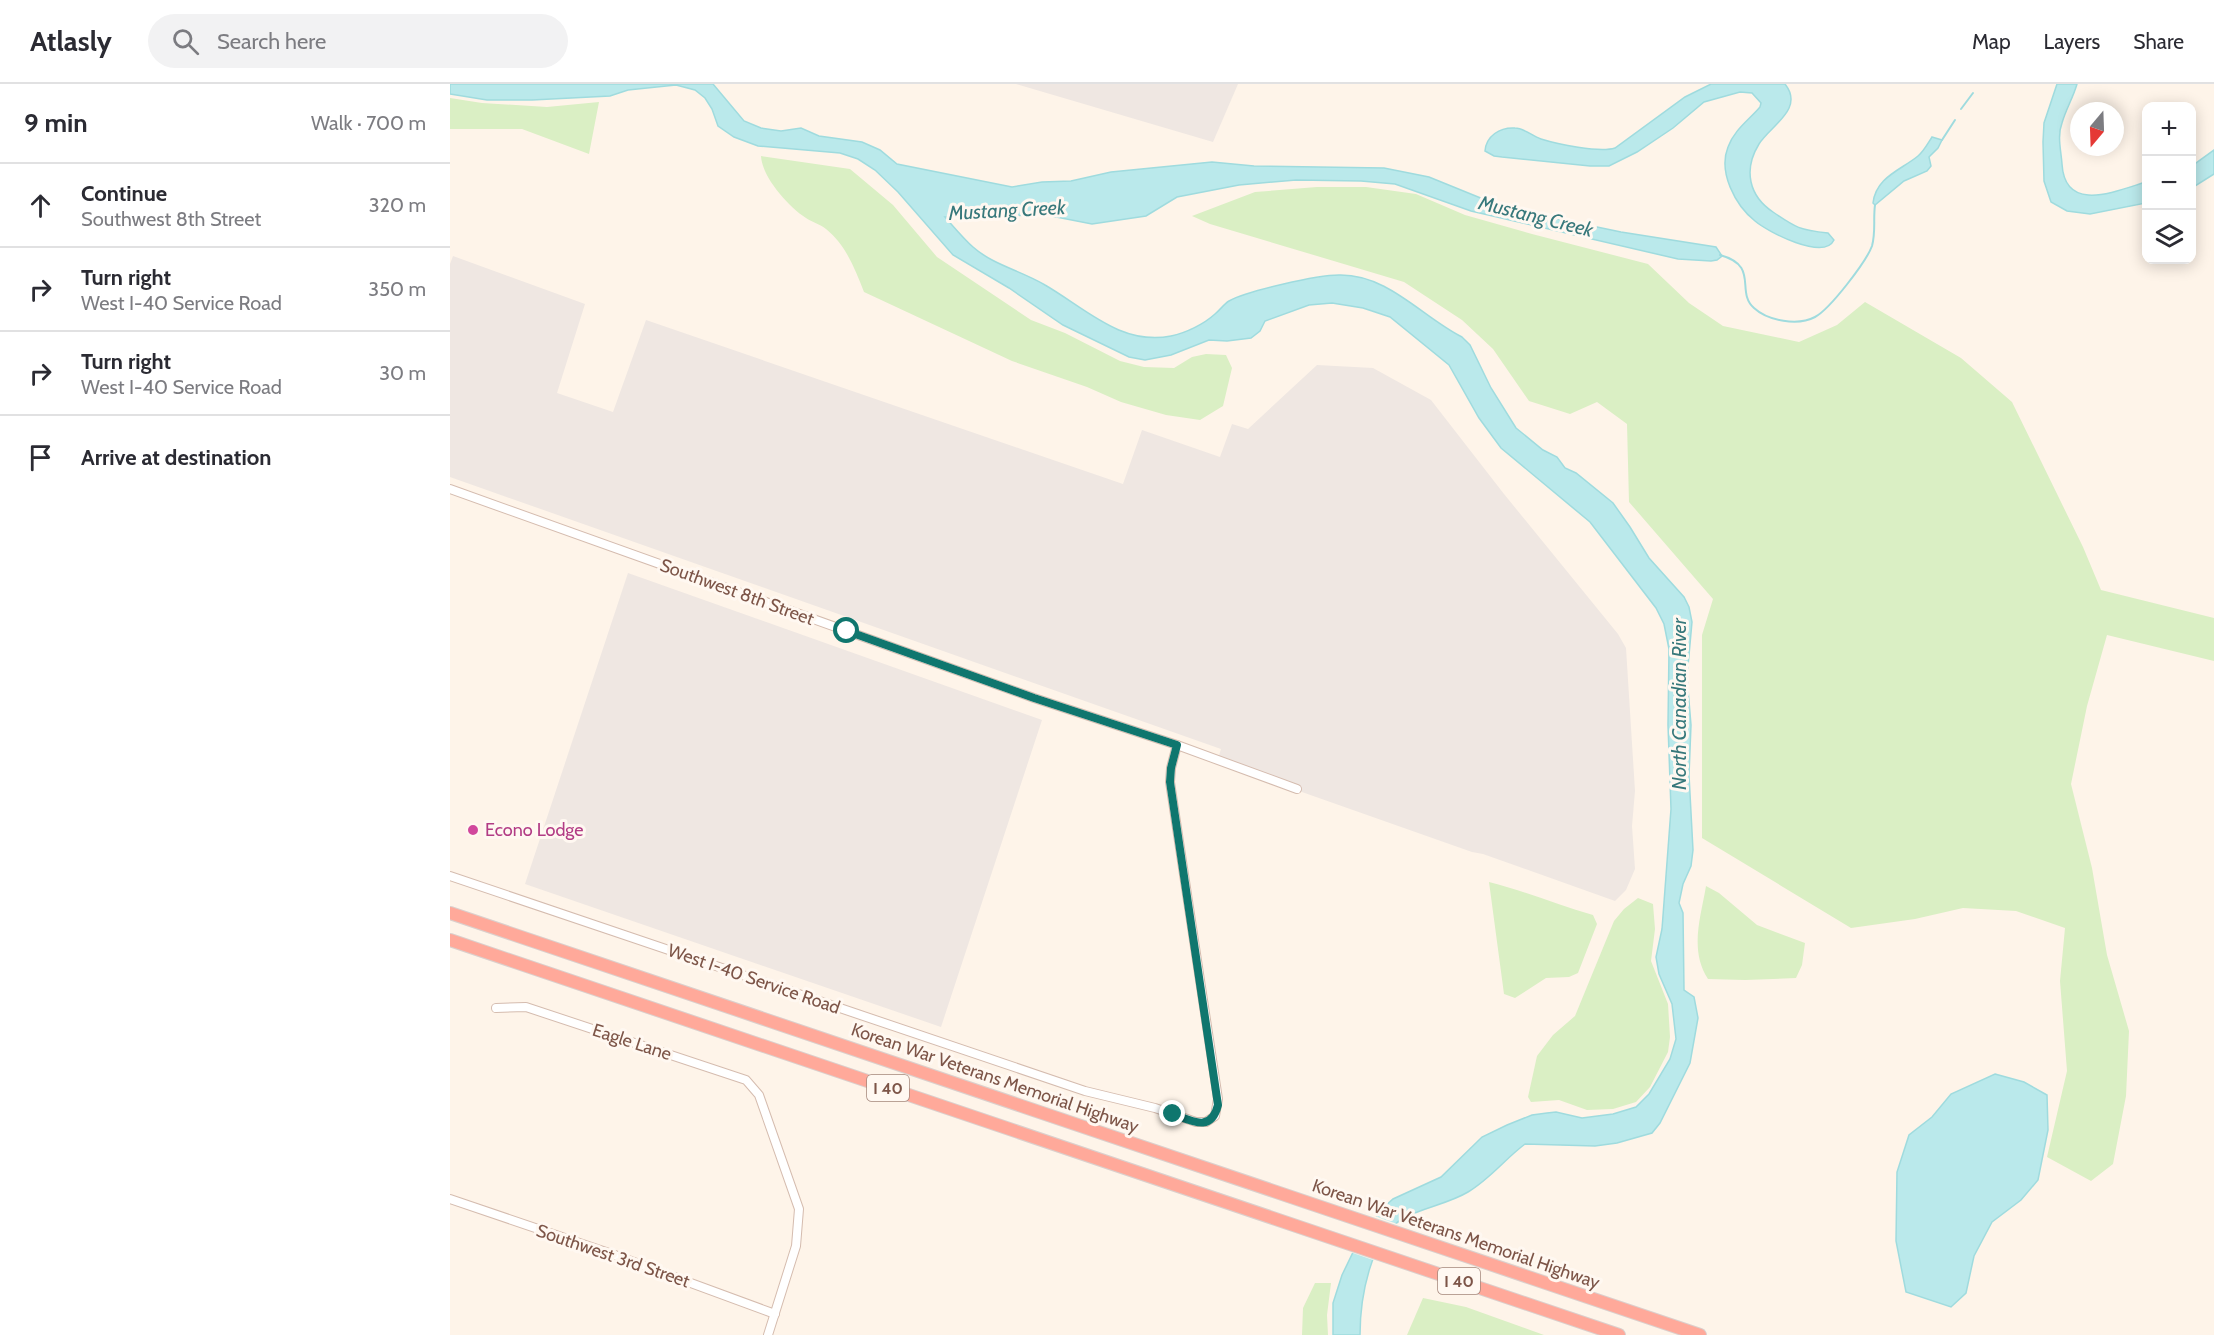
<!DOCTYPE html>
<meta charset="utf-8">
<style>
:root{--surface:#fff;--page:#f2f2f3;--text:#2b2b33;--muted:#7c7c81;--line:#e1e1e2}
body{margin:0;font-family:Cabin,sans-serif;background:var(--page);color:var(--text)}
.controls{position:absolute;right:18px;top:18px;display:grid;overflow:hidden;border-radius:12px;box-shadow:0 3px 15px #0003}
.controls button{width:54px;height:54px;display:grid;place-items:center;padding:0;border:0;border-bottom:2px solid var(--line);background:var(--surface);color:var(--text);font:30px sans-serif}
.compass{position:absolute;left:1620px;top:18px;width:54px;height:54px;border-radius:50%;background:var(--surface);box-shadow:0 3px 15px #0003;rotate:199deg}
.stop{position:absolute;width:18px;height:18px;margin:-14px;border:4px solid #0f766e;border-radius:50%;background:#fff}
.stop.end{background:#0f766e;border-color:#fff;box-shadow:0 2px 6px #0008}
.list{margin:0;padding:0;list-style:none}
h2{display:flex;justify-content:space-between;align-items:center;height:78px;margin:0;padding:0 24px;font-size:26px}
h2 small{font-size:20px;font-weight:400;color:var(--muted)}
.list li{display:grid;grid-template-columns:39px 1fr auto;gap:18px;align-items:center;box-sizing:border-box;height:84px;padding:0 24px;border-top:2px solid var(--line)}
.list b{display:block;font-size:22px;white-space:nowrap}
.list p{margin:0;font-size:20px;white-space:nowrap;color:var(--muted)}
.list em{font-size:20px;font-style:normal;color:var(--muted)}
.icon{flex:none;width:33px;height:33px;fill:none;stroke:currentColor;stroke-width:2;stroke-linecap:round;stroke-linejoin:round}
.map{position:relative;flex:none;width:1764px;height:1251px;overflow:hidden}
header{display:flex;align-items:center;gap:36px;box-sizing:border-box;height:84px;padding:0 30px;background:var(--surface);border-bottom:2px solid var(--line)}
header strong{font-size:28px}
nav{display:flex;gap:33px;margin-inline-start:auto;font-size:21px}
.search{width:420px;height:54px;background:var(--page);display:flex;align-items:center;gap:15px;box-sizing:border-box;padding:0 21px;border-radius:33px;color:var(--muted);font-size:22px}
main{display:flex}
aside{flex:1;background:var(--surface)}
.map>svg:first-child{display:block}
</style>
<header>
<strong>Atlasly</strong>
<div class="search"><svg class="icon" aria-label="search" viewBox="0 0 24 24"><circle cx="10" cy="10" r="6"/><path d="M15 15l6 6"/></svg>Search here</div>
<nav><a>Map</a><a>Layers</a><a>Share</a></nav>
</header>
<main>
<aside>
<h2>9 min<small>Walk · 700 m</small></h2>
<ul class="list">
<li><svg class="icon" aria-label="ahead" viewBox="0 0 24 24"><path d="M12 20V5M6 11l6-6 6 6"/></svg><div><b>Continue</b><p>Southwest 8th Street</p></div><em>320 m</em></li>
<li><svg class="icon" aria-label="right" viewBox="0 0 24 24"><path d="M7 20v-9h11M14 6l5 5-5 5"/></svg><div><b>Turn right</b><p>West I-40 Service Road</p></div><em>350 m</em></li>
<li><svg class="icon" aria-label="right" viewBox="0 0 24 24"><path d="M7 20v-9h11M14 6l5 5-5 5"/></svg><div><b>Turn right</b><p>West I-40 Service Road</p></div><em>30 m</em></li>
<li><svg class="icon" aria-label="arrive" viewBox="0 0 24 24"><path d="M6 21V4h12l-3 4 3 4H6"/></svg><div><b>Arrive at destination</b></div></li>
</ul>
</aside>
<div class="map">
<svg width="1764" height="1251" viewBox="0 0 1764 1251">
<rect width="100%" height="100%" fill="#fef4e9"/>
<g fill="#efe7e2">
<path d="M566,0H788L763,58Z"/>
<path d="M3,172L135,220L107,309L163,328L196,236L673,400L692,346L770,373L782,340L798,345L867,281L923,284L981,316L1054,410L1168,550L1176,564L1185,707L1182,742L1185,785L1176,806L1165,817L1033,770L1022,768L767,678L771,665L0,393V180Z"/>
<path d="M178,489L592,636L491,943L75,800Z"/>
</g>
<g fill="#daefc4">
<path d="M0,14L32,19L97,23L149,18L139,70L72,45H0Z"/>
<path d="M311,72L400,85L443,121L487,173L581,236L615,249L670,277L694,283L724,284L742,273L756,270L776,271L782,284L773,322L750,336L716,331L671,318L637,303L562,277L414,208C405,185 396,161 376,145C370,140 362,138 356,134C338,122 312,93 311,72Z"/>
<path d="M867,103H916L966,110L1015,131L1082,150L1198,180L1239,219L1273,242L1349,258L1387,241L1415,218L1511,274L1562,318L1633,463L1651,506L1764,534V577L1657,551L1637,622L1621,700L1642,784L1657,871L1679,947L1676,1012L1663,1080L1641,1097L1597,1073L1617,987L1610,897L1615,844L1566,827L1513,824L1465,835L1401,844L1252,754V551L1263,515L1179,418L1177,340L1147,318L1120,330L1079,317L1043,265L1012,236L954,198L760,140L742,132L805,108Z"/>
<path d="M1039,798C1075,807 1108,821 1143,831L1147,840L1128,889L1119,893L1096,894L1065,914L1054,910Z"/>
<path d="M1256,802L1269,809L1307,841L1355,859L1352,881L1346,894L1295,896L1258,895C1239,866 1251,833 1256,802Z"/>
<path d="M1188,814L1203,820L1205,845L1201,877L1218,920L1220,953L1218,968L1200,1003L1186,1018L1163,1025L1137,1026L1109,1016L1081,1018L1078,1013L1087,972L1103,951L1125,932L1164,837L1174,825Z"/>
<path d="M865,1199H881L877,1231L878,1251H852L853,1224Z"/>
<path d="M973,1214L1016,1223L1094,1251H957Z"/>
</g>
<g fill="#bae9eb" stroke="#9fdbde" stroke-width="1.5">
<path d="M0,0H263L294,37L311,44L331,47L351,44L369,52L412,58L430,66L447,80L562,103L592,98L621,97L661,88L762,78L804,82L934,84L979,93L1038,117L1066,126L1171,148L1266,163L1272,172L1267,176L1261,177L1228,175L1021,127L945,100L911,97L846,96L789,101L727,113L696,132L642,140L596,131L495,133C504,143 513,154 523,163C543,181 572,187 595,201C635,224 671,262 721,252C736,249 754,240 765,230C770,226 774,220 779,217C797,207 867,191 889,191C938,190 972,233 1012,253L1020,261L1041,304L1066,344L1093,366L1107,373L1115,384L1126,389L1163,419L1180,443L1199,474L1234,513L1239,523L1242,538L1237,593L1241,641L1239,691L1243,766L1241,782L1233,800L1229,819L1233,829L1234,906L1244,913L1248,934L1240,979L1210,1039L1202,1049L1167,1059L1145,1062L1075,1060C1055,1075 1040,1095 1018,1108C998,1120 974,1123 954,1134C920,1152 910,1216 910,1251H883V1219L892,1191L909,1156L933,1124L943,1115L991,1093L1032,1053L1057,1041L1082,1031L1097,1029L1106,1028L1132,1034L1163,1030L1186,1023L1199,1010L1220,975L1226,955L1222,920L1209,890L1206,873L1212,845L1221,725L1218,641L1219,565L1214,540L1206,524L1140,438L1051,364L1029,334L999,281L940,233L913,224L882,219L859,221L815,237L810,247L801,254L777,257L759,256L721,271L695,276L679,273L613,241L559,204L503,171L448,108L425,86L408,75L390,69L308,62L284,53L268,42L262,25L255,14L245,6L226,1L178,6L160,12L82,16H37L0,10Z"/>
<path d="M1261,0H1335C1355,25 1320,42 1309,60C1293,86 1299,112 1323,128C1346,144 1350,146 1378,149L1384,156C1374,177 1318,148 1305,137C1285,121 1268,88 1278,63C1284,46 1299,36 1310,23L1311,19L1302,9L1290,8L1254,18L1223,44L1187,68L1159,82H1140L1052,73L1044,72L1035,67C1036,52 1050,43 1065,44C1074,44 1082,52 1091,55C1107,60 1149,69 1165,64L1235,13Z"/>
<path d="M1607,0H1627C1623,14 1616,25 1612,39C1607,52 1611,66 1612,80C1615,130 1666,107 1696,98V119L1640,130L1617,127L1601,118L1594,97L1593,58L1594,39Z"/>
<path d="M1482,53L1492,56L1488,64L1479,73L1481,82L1477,87L1454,97L1425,121L1423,119C1426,93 1451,86 1468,72C1474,67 1478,59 1482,53Z"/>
<path d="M1764,66V90L1742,104V82Z"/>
<path d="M1545,990L1574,998L1597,1011L1598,1046L1588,1096L1571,1116L1542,1138L1524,1172L1516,1209L1501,1223L1456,1208L1446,1157L1447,1088L1459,1051L1482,1033L1501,1010Z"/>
</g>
<path fill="#fef4e9" d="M922,1131L950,1141L935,1154L926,1177L900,1168L906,1155Z"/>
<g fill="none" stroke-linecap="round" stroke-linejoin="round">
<g stroke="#9fdbde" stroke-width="2">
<path d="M1511,25L1523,9"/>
<path d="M1492,56L1505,36"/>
<path d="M1270,171C1310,182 1285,207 1304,224C1318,237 1348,242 1365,233C1380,225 1416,178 1422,162C1426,148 1423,135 1425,121"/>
</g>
<defs>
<g id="minor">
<path d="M0,405L584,614L727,661L847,705"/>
<path d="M0,792L635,1007L705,1024L746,1038H756L765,1032L768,1015L720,698L721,684L727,661"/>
<path d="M46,924L76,923L296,996L309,1011L349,1125L346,1162L318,1251"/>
<path d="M0,1115L162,1170L325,1230"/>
</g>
<g id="highway">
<path d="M0,829L1250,1251"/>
<path d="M0,856L1169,1251"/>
</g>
</defs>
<use href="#minor" stroke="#d5bcaf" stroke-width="10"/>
<use href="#highway" stroke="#dbcfcc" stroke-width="14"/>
<use href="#minor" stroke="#fff" stroke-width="8"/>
<use href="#highway" stroke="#ffa99a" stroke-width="12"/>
</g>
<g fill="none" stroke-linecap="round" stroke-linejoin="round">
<path stroke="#0f766e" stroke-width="8" d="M397,547L584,614L727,661L721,684L720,698L768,1021C761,1049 742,1037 723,1030"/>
</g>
<circle fill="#d1479c" stroke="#fff8f1" stroke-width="2" cx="23" cy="746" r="6"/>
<g text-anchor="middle" stroke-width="6" stroke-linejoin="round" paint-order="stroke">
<g fill="#fff8f1" stroke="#a4867b" stroke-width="1.5">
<rect x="417" y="991" width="42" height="26" rx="4.5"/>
<rect x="988" y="1184" width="42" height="26" rx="4.5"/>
</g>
<g font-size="16" font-weight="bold" fill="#7d5548">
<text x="438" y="1010">I 40</text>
<text x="1009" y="1203">I 40</text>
</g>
<g font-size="18" fill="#7d5548" stroke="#fff8f1">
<text transform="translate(287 508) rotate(20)" y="6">Southwest 8th Street</text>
<text transform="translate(304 895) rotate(19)" y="6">West I-40 Service Road</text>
<text transform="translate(182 958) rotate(18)" y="6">Eagle Lane</text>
<text transform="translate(545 994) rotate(19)" y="6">Korean War Veterans Memorial Highway</text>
<text transform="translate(1006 1150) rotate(19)" y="6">Korean War Veterans Memorial Highway</text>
<text transform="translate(163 1172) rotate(19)" y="6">Southwest 3rd Street</text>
</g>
<g font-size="18" fill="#b23c85" stroke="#fff8f1" text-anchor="start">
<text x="35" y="752">Econo Lodge</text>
</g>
<g font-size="20" font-style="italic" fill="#37787b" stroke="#fff8f1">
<text transform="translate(557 126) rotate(-3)" y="7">Mustang Creek</text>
<text transform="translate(1086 132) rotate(14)" y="7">Mustang Creek</text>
<text transform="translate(1229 620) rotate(-90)" y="7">North Canadian River</text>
</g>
</g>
</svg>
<div class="controls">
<button>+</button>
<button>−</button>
<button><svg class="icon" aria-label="layers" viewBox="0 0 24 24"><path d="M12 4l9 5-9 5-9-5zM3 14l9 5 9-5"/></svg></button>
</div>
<svg class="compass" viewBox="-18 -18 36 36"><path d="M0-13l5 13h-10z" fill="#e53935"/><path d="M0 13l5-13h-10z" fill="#7c7c81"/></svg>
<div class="stop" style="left:397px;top:547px"></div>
<div class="stop end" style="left:723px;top:1030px"></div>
</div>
</main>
